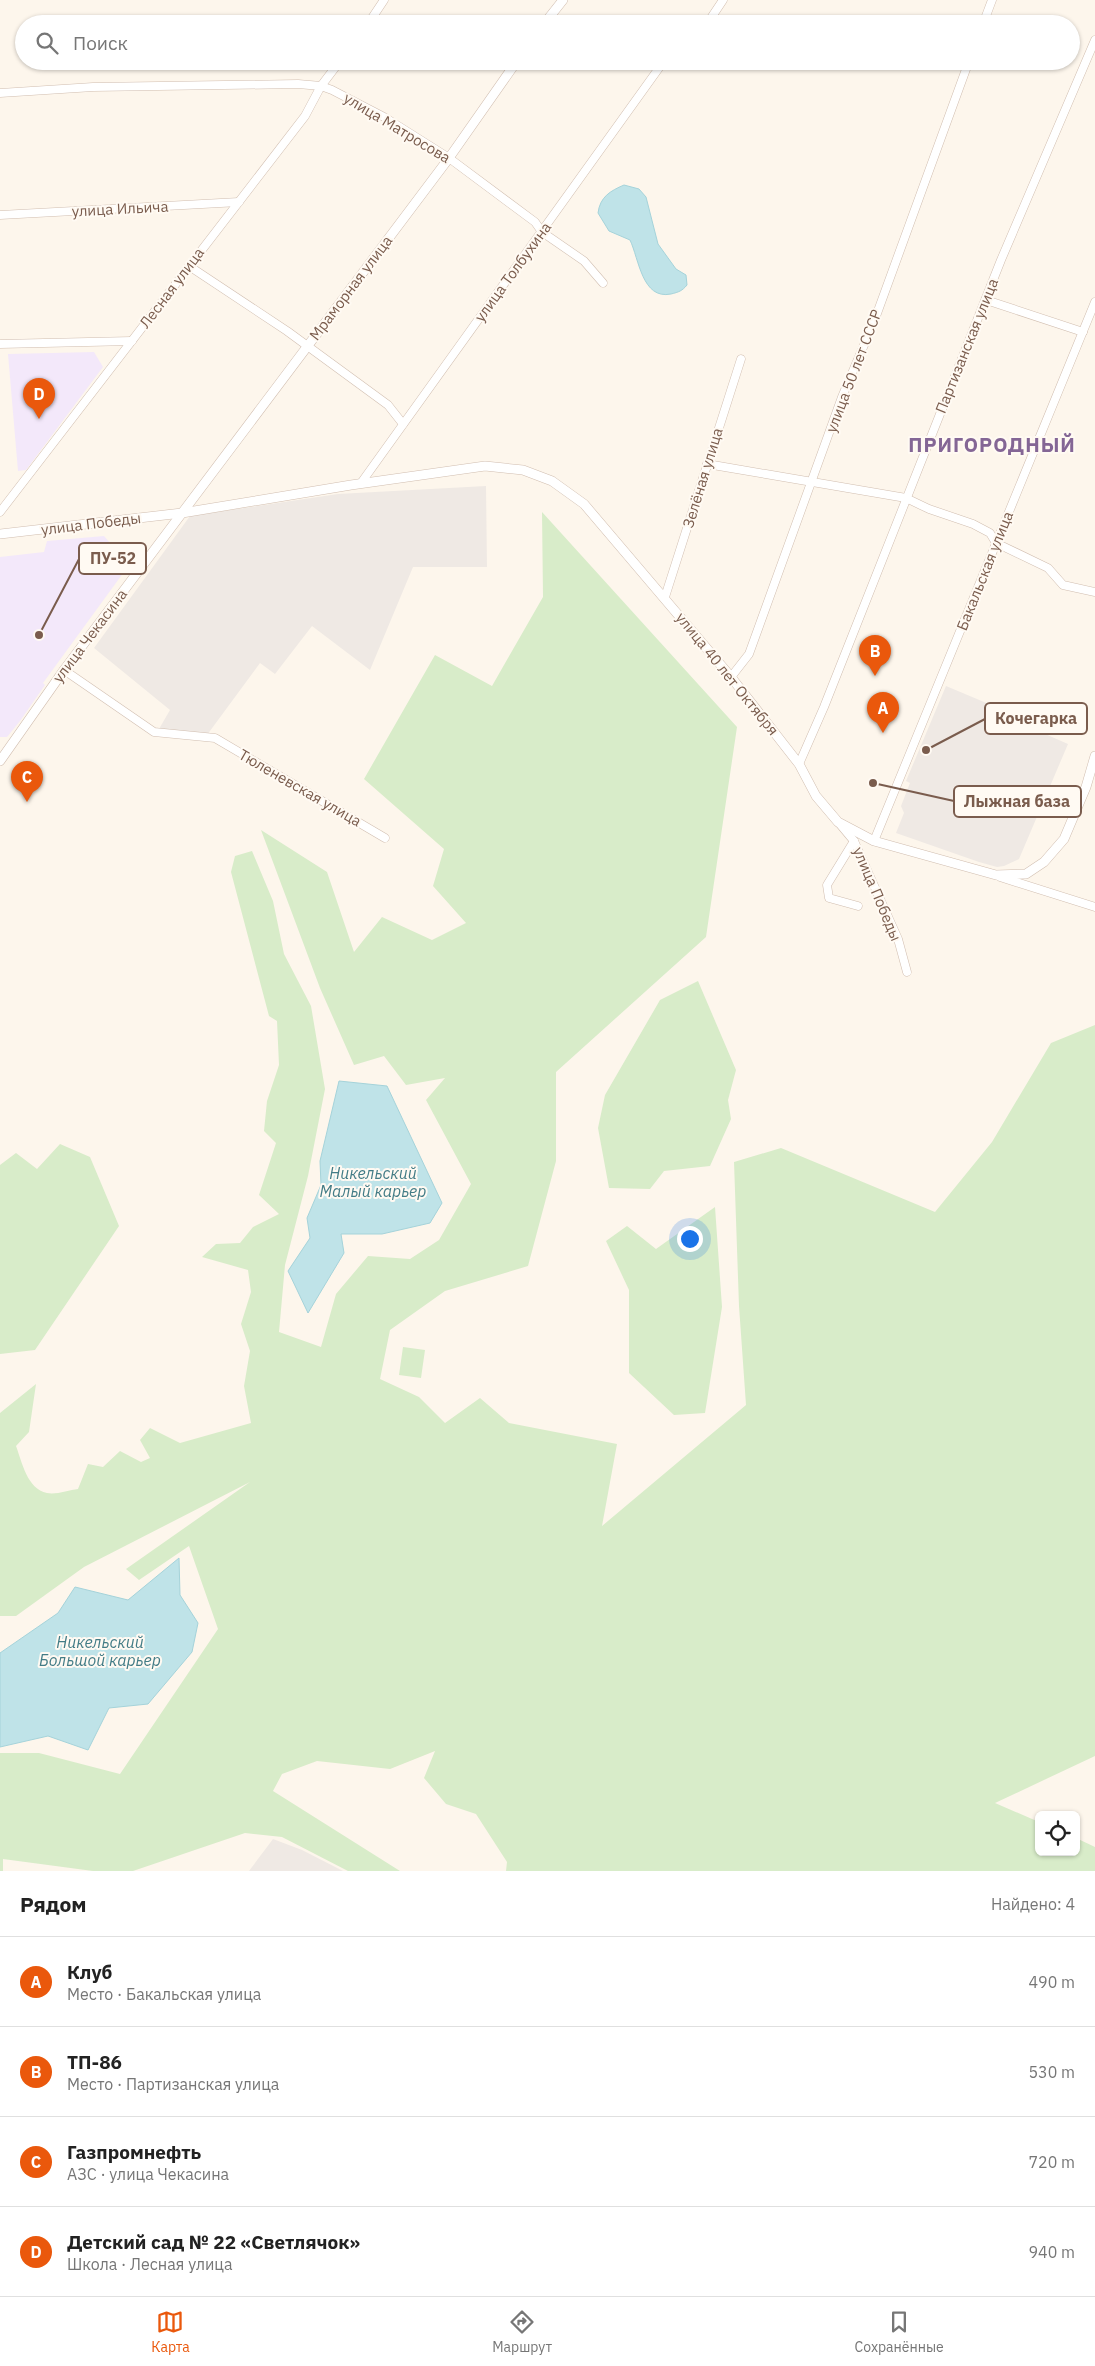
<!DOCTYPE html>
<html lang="ru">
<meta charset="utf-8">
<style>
:root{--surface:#fff;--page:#f6f6f6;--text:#222;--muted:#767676;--line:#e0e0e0;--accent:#ea580c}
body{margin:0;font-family:"IBM Plex Sans",sans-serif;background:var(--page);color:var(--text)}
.controls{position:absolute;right:15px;bottom:15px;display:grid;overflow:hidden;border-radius:8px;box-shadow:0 1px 4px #0004}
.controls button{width:45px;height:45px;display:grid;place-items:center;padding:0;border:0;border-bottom:1px solid var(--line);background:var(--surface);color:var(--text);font:25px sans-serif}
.you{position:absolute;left:689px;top:1238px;width:18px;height:18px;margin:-12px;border:4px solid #fff;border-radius:50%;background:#1a73e8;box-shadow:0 0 0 8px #1a73e833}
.badge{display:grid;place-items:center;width:32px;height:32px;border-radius:50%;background:var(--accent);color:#fff;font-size:16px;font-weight:700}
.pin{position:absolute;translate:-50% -41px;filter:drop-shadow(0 1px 2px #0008)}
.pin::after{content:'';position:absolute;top:26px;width:18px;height:15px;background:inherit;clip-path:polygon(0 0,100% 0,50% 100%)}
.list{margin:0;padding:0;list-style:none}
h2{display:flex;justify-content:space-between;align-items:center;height:65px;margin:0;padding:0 20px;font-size:21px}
h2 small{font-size:16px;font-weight:400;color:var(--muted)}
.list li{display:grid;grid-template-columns:32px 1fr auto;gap:15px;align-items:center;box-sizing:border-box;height:90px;padding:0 20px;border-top:1px solid var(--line)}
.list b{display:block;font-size:19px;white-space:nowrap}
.list p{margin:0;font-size:16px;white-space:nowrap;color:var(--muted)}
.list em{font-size:16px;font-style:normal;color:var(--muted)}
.icon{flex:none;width:28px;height:28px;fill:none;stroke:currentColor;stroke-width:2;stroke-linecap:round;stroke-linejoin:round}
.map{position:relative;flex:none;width:1095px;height:1871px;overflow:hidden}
.search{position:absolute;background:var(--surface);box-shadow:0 1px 4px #0004;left:15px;right:15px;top:15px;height:55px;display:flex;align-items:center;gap:12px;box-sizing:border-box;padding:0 18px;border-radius:28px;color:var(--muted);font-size:19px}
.sheet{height:425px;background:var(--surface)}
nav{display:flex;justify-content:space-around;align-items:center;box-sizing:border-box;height:70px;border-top:1px solid var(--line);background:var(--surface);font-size:14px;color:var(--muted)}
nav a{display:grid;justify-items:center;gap:2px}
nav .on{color:var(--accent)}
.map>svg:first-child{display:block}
</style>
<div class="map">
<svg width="1095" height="1871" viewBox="0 0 1095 1871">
<rect width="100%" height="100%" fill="#fdf6ec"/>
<g fill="#efe9e4">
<path d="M486,486L487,567H413L370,670L312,626L275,674L260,663L207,735L183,731L170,737L159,729L170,710L94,648L190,516L338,494Z"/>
<path d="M946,686L996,707L995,712L1068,744L1019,859L1004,866L997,867L979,862L896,833L904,813L901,806L910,783L906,781Z"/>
<path d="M273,1839L302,1850L343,1871H249Z"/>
</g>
<g fill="#f3e8fa">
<path d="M94,352L103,367L26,470L18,471L8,354Z"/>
<path d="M104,536L129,565L43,683L45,685L20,721L7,737H0V557L44,552L47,541Z"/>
</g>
<g fill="#d8ecc9">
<path d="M542,512L737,727L706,937L556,1072V1161L528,1266L445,1291L390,1330L380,1379L419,1397L445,1423L480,1398L509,1423L617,1444L602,1526L746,1405L739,1306L734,1162L781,1148L935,1212L992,1142L1051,1043L1095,1025V1756L995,1803L1039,1822V1852H1076V1838L1095,1847V1871H506L507,1862L476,1814L446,1804L424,1778L435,1751L390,1769L317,1761L282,1774L273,1791L400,1871H348L282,1837L245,1833L133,1871H93L3,1859V1871H0V1753H39L120,1774L218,1629L189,1546L139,1580L126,1569L250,1482L84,1567L16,1616H0V1413L36,1384L29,1432L16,1446C22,1462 27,1489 47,1493C56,1495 69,1490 78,1489L88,1464L103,1467L120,1451L141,1462L150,1458L140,1440L150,1428L180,1443L251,1423L244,1386L250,1351L241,1324L251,1292L248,1270L202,1257L216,1244L240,1243L253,1227L279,1214L259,1195L276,1143L264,1131L267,1101L279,1065L277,1021L269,1016L231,872L235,856L252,851L273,901L284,954L311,1006L325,1089L308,1176L285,1265L279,1332L321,1347L336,1294L368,1256L410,1259L439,1240L471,1184L426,1100L445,1078L406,1085L384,1056L354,1065L320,988L261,830L327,872L354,952L382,917L432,940L466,923L433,886L444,849L364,779L435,655L492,686L543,597Z"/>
<path d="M698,981L736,1070L728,1100L731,1119L710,1166L664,1171L650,1189L609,1188L598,1128L605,1095L660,1000Z"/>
<path d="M60,1144L90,1157L119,1226L35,1350L0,1354V1165L16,1153L37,1169Z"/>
<path d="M715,1207L722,1307L705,1413L674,1415L629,1373V1290L606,1241L627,1226L656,1249Z"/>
<path d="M403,1347L425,1350L421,1378L399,1375Z"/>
</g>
<g fill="#bfe3e8" stroke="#a5d3da">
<path d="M624,185L639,189L646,197L658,244L676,269L686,275L687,285C682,291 679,292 671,294C642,300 639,259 630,240L609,231L598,213C600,197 610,191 624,185Z"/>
<path d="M339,1081L387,1086L442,1203L430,1223L382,1234H341L344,1253L308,1313L288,1271L310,1238L307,1218L321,1185L320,1161Z"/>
<path d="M179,1558L180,1595L198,1623L192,1652L148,1704L109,1708L88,1750L48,1736L0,1747V1653L58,1613L75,1587L128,1600Z"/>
</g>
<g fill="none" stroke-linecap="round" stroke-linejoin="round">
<defs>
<g id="minor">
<path d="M368,24L384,0"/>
<path d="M707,24L723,0"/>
<path d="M983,24L992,0"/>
<path d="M0,93L93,87L298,84L321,86L332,90L384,117L449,158L535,222L542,232L584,261L603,283"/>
<path d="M0,215L239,202"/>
<path d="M189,266L287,331L388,405L403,424"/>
<path d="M986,300L1083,332"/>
<path d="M0,344L132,341"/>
<path d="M707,464L906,498L929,509L973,524L990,533L996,543L1048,568L1063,585L1095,592"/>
<path d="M361,483L664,61"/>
<path d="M0,512L305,116L321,86L340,61"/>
<path d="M665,597L741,359"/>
<path d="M64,670L154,732L215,738L385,838"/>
<path d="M731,677L749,654L842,397L875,319L969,61"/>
<path d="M799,764L824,707L1001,260L1095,40"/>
<path d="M839,823L854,841L898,939L907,972"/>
<path d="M854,841L827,885L829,898L858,906"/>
<path d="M874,841L1095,302"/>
<path d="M1000,877L1095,907"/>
</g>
<g id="tertiary">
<path d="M544,24L563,0"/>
<path d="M0,534L182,513L351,485L485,466L523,470L552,481L584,504L731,677L799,764L816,796L838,822L874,841L996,875L1026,874L1044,862L1064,839L1086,787L1095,756"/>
<path d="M0,761L64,670L449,158L517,61"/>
</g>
</defs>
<use href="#minor" stroke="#d1beb0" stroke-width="9"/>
<use href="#tertiary" stroke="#d1beb0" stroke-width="10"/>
<use href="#minor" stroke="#fff" stroke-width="8"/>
<use href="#tertiary" stroke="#fff" stroke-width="9"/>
</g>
<g text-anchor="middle" stroke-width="4" stroke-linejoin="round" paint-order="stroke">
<g font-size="15" fill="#7a5c4d" stroke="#fffaf3">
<text transform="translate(397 128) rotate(31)" y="5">улица Матросова</text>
<text transform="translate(120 209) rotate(-3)" y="5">улица Ильича</text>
<text transform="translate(513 272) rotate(-54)" y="5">улица Толбухина</text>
<text transform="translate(172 288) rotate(-53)" y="5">Лесная улица</text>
<text transform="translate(351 288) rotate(-53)" y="5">Мраморная улица</text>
<text transform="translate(967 346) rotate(-68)" y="5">Партизанская улица</text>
<text transform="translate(854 371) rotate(-69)" y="5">улица 50 лет СССР</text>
<text transform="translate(703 478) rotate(-73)" y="5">Зелёная улица</text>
<text transform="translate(91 524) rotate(-7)" y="5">улица Победы</text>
<text transform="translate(985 571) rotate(-68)" y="5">Бакальская улица</text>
<text transform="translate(90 636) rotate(-53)" y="5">улица Чекасина</text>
<text transform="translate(727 674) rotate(51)" y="5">улица 40 лет Октября</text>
<text transform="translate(300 788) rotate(30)" y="5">Тюленевская улица</text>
<text transform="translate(877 894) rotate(67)" y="5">улица Победы</text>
</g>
<g font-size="16" font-style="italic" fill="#437c86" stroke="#fffaf3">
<text x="373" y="1179">Никельский<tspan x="373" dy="18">Малый карьер</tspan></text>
<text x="100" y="1648">Никельский<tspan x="100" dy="18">Большой карьер</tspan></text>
</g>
<g font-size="20" font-weight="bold" letter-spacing="1" fill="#846695" stroke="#fffaf3">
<text x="992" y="452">ПРИГОРОДНЫЙ</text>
</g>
</g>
<path fill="none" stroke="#7a5c4d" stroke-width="2" d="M39 635L79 559M926 750L985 719M873 783L954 801"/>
<g fill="#7a5c4d" stroke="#fffaf3" stroke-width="2">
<circle cx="39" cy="635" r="5"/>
<circle cx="926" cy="750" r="5"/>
<circle cx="873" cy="783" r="5"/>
</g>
<g fill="#fffaf3" stroke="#7a5c4d" stroke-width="2">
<rect x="79" y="543" width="67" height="31" rx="5"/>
<rect x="985" y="703" width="102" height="31" rx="5"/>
<rect x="954" y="786" width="127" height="31" rx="5"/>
</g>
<g font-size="16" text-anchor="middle" font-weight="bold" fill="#7a5c4d">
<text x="113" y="564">ПУ-52</text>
<text x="1036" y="724">Кочегарка</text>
<text x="1017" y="807">Лыжная база</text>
</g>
</svg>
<div class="controls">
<button><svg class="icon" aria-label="locate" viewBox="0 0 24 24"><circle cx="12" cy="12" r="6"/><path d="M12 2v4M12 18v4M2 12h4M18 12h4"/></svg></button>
</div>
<div class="you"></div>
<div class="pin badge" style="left:883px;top:733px">A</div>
<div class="pin badge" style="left:875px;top:676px">B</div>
<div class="pin badge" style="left:27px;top:802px">C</div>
<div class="pin badge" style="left:39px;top:419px">D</div>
<div class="search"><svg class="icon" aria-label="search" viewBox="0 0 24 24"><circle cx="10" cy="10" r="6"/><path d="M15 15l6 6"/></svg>Поиск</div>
</div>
<section class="sheet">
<h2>Рядом<small>Найдено: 4</small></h2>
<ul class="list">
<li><span class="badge">A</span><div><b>Клуб</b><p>Место · Бакальская улица</p></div><em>490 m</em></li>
<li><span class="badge">B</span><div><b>ТП-86</b><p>Место · Партизанская улица</p></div><em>530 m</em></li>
<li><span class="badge">C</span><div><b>Газпромнефть</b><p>АЗС · улица Чекасина</p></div><em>720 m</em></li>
<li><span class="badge">D</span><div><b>Детский сад № 22 «Светлячок»</b><p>Школа · Лесная улица</p></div><em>940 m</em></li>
</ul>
</section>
<nav>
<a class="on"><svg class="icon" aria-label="map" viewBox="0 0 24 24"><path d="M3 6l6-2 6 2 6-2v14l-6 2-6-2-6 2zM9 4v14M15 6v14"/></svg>Карта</a>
<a><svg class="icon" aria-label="directions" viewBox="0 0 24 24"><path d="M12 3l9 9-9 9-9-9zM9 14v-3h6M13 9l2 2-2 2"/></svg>Маршрут</a>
<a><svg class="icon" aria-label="saved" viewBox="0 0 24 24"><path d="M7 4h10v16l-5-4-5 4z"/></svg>Сохранённые</a>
</nav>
